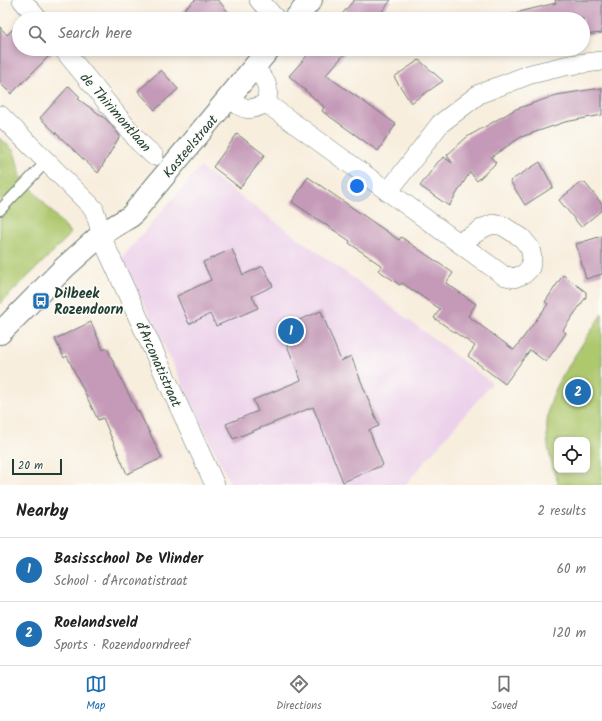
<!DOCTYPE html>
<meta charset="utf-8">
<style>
:root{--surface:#fff;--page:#f6f6f6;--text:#202124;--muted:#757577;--line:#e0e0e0;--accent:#1f6fb2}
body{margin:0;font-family:Kalam,sans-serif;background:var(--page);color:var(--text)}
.controls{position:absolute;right:12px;bottom:12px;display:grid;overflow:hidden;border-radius:8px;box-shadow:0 2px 6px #0003}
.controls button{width:36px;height:36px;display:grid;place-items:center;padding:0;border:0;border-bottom:1px solid var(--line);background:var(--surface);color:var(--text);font:20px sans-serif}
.scale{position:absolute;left:12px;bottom:10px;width:50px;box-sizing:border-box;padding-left:4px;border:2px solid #1f3d34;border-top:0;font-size:11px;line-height:14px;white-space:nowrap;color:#1f3d34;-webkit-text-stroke:3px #fdfcf7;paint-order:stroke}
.you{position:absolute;left:357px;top:186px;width:14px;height:14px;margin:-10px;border:3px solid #fff;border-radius:50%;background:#1a73e8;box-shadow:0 0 0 6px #1a73e833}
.badge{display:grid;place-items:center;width:26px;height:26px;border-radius:50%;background:var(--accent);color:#fff;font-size:13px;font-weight:700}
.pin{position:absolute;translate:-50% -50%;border:2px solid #fff;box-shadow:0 1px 4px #0006}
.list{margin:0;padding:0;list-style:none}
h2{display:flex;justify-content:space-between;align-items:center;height:52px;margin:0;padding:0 16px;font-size:17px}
h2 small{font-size:13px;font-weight:400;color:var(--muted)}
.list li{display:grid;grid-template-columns:26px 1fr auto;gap:12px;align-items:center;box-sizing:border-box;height:64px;padding:0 16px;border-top:1px solid var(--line)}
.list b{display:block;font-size:15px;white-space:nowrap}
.list p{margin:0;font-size:13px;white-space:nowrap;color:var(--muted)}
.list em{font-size:13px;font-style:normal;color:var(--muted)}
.icon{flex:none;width:22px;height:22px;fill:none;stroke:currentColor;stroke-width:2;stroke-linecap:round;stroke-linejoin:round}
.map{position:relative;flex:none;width:602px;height:485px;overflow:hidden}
.search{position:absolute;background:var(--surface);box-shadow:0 2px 6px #0003;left:12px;right:12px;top:12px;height:44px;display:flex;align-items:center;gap:10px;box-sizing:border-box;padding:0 14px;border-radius:22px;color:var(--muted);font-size:15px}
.sheet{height:180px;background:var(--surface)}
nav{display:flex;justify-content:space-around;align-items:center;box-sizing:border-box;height:56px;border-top:1px solid var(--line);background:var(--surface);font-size:11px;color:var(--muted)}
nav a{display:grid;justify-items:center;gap:2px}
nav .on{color:var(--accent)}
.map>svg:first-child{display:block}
</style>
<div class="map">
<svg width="602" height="485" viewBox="0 0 602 485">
<rect width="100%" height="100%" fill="#fdfcf7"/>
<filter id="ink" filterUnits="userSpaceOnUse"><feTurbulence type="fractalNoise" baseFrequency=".025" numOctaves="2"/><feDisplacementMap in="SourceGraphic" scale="8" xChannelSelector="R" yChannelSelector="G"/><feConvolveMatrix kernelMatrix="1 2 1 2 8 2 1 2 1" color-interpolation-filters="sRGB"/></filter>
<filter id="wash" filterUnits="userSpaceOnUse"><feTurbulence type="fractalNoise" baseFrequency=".012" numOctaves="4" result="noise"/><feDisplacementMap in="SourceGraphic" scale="16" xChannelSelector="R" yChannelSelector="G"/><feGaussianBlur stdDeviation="0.9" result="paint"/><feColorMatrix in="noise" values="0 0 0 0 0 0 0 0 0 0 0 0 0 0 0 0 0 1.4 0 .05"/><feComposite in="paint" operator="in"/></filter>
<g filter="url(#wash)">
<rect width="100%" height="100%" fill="#f8eede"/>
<path fill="#ecd1ea" d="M200,167L356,280L492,383L405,485H231L122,258Z"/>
<g fill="#aec86e" stroke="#668251" fill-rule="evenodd">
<path d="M0,138L14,151L21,176L71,234L0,304Z"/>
<path d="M602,314V485H559C548,458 542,426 552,398C557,384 565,373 572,360C582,345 592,329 602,314ZM557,440H587V470H557Z"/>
</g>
<g id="blocks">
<g fill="#c59ab8">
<path d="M195,0H218L229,13L221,19H173Z"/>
<path d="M354,0H391L376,19H338Z"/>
<path d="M555,0H602V33L583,35V19H511V14L556,3Z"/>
<path d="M19,23V49H52L53,52L11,94L0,83V27L7,35Z"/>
<path d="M313,49H349L326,75L374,109H375L396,124L378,151L322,111L324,107L289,76Z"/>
<path d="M419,60L443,81L411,103L394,77Z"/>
<path d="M161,70L178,89L155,110L138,91Z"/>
<path d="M69,86L80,97L78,99L106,119L120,136L98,173L40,118Z"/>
<path d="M602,88V115L565,122L521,137L491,157L496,163L477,181L470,172L449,206L420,186L438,162L444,157L452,163L447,155L467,137L516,109L557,95L588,90Z"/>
<path d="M237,134L265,155L240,188L213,167Z"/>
<path d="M540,162L553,187L525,205L510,181Z"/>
<path d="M308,177L399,240L401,237L453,273L446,283L476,304L468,316L514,350L548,304L545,302L563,275L586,292V297L563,330L566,333L546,362L530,350L505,384L468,356L475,346L434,318L440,309L402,283L400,285L378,270L382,266L349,243L350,241L292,202Z"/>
<path d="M580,183H585L602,204V210L581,227L559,200Z"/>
<path d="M602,236V274L586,279L576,244Z"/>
<path d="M232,249L243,275L263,266L273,286L252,296L258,308L216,326L210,314L189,324L177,296L211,280L203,262Z"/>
<path d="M321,311L341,361L351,356L379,426L369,430L383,465L343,482L313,407L233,439L226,424L258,411L253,400L301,380L280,328Z"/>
<path d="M91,322L103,350L107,348L124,385L137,411L138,410L162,458L127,474L103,418L98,420L67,356L64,358L55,339Z"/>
</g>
</g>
</g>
<g filter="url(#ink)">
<use href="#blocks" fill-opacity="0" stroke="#6b7b70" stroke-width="1"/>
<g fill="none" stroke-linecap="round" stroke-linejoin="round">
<defs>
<path id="service" d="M0,210L46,162"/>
<g id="minor">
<path d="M22,0L38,19"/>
<path d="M259,0L276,19"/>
<path d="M63,49L139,142L154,156"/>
<path d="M254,68C265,79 271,86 266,103L503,275L514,278L524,274L530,268L532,258L530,248L522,238L503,226L493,224L483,228L473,235L458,242"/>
<path d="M228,98C244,109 248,113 266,103"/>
<path d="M0,115L94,209L105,245L215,485"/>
<path d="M388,192L440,124L479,94L531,74L569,65L602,61"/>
</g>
<g id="tertiary">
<path d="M295,19L311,0"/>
<path d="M0,333L65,267L102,234L131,216L269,49"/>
</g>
</defs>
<use href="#service" stroke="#6b7b70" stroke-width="12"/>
<use href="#minor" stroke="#6b7b70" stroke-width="20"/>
<use href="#tertiary" stroke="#6b7b70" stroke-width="24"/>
<use href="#service" stroke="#fff" stroke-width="10"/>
<use href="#minor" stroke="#fff" stroke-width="19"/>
<use href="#tertiary" stroke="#fff" stroke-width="22"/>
</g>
</g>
<defs>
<symbol id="bus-square" viewBox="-11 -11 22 22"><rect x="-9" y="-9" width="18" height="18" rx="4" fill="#1f6fb2" stroke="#fdfcf7"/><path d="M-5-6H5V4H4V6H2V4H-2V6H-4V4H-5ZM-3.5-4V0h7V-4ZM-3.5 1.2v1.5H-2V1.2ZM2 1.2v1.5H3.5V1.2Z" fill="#fff"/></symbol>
</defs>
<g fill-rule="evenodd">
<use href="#bus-square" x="31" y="291" width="20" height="20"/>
</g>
<g text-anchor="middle" stroke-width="3.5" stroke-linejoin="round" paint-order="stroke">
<g font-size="14" fill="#1f3d34" stroke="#fdfcf7">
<text transform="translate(116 112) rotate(49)" y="5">de Thirimontlaan</text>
<text transform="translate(190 146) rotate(-50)" y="5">Kasteelstraat</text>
<text transform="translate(159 364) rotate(66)" y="5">d'Arconatistraat</text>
</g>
<g font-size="14" font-weight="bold" fill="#1f3d34" stroke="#fdfcf7" text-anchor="start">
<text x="54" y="298">Dilbeek<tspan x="54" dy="16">Rozendoorn</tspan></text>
</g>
</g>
</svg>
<div class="controls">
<button><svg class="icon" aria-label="locate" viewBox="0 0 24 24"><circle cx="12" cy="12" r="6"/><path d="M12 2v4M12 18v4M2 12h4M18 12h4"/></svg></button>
</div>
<div class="scale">20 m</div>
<div class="you"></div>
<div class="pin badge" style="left:291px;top:331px">1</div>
<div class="pin badge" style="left:578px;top:392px">2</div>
<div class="search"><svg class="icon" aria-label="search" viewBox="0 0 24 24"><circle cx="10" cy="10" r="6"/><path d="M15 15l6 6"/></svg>Search here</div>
</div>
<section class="sheet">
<h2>Nearby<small>2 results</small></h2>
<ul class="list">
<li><span class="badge">1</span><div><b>Basisschool De Vlinder</b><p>School · d'Arconatistraat</p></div><em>60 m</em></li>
<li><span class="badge">2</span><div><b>Roelandsveld</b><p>Sports · Rozendoorndreef</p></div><em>120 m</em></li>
</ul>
</section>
<nav>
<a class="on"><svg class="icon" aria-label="map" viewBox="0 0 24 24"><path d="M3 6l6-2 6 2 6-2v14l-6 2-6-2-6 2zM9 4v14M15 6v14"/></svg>Map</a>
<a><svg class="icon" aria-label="directions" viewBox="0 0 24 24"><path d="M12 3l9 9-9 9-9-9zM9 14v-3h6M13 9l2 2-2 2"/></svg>Directions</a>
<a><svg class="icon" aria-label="saved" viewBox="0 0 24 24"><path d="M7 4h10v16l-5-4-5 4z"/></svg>Saved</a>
</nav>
